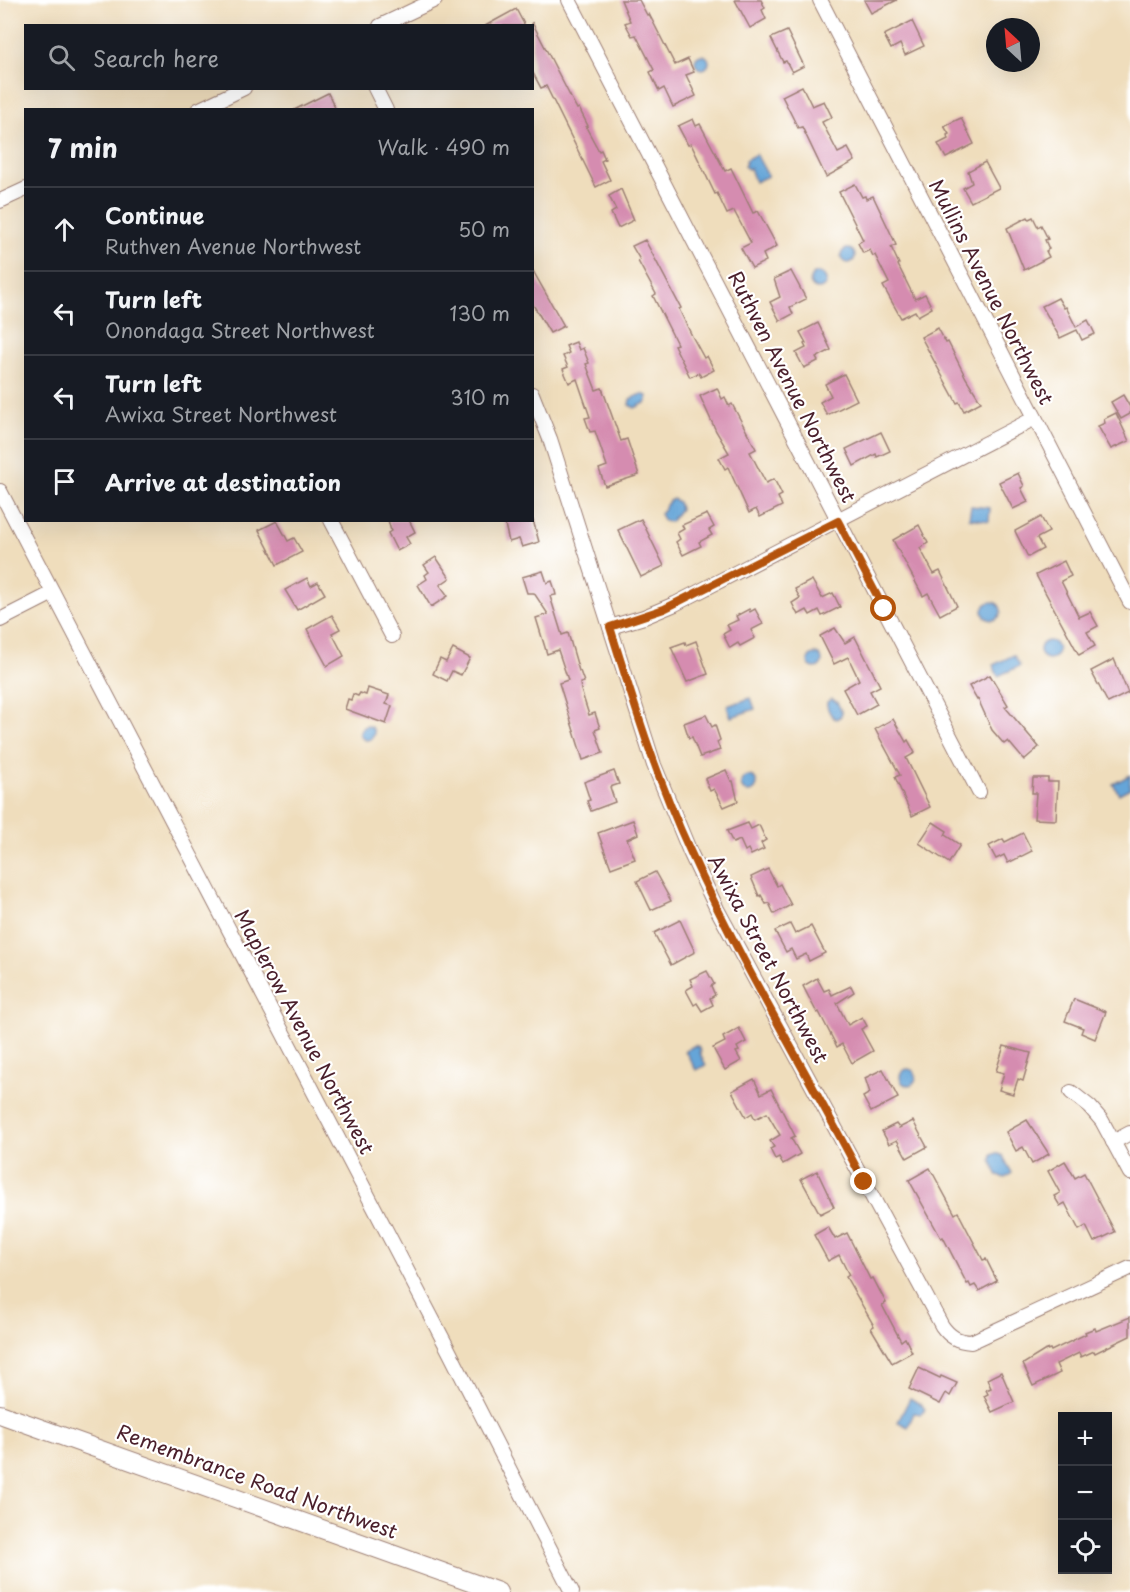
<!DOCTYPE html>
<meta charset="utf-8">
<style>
:root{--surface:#171b24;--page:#242831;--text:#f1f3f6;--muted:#9ea1a6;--line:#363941}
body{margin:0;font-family:"Playpen Sans",sans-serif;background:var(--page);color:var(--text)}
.controls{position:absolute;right:18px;bottom:18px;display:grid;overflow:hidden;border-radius:0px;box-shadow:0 6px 24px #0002}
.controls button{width:54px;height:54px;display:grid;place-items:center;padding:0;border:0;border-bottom:2px solid var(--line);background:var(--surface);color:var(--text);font:30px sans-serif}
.compass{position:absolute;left:986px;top:18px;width:54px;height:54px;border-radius:50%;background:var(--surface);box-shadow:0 6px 24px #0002;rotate:334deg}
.stop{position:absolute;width:18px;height:18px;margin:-14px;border:4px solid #b45309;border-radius:50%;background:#fff}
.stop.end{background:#b45309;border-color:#fff;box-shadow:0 2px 6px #0008}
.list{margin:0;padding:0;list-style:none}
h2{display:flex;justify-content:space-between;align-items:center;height:78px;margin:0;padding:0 24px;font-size:26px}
h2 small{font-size:20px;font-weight:400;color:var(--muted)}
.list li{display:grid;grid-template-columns:39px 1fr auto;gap:18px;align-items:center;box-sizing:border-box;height:84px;padding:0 24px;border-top:2px solid var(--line)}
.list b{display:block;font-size:22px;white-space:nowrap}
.list p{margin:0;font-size:20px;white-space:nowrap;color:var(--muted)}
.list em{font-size:20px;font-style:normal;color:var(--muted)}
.icon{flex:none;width:33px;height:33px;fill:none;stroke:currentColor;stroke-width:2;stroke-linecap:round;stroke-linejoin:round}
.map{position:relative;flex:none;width:1130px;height:1592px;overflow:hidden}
.search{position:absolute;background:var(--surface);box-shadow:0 6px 24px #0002;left:24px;top:24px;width:510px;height:66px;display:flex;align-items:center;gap:15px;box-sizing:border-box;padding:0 21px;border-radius:0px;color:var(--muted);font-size:22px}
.panel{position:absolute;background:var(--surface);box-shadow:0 6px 24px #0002;left:24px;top:108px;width:510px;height:414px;border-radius:0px}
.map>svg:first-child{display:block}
</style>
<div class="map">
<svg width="1130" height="1592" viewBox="0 0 1130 1592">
<rect width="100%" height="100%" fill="#fff"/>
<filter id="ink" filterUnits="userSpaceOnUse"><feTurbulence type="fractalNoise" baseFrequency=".0167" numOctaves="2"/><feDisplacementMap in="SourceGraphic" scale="12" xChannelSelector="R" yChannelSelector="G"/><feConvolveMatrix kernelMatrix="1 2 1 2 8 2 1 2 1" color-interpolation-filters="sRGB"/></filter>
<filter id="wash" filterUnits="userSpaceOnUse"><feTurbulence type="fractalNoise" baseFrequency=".008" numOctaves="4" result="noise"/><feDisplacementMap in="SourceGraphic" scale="24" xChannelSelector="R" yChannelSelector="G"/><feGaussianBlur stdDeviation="1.35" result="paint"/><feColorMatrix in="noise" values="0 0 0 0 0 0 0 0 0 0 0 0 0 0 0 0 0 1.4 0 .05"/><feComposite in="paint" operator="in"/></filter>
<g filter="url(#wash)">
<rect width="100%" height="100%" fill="#efddbc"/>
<g fill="#65a5d8" stroke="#586282" stroke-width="1.5">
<circle cx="702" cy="62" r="7"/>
<path d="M756,154L768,176L755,182L750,168L748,169L744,166L746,163L745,160Z"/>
<circle cx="848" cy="256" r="7"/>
<circle cx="818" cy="281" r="8"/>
<path d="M642,394L647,396V402L635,408L629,405L630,399Z"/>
<path d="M673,499L678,502L680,509L670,522L664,521L660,514L669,501Z"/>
<path d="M971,506L990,508L989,521L969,518Z"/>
<circle cx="992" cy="611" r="9"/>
<circle cx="1049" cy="650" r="9"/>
<circle cx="815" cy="661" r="7"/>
<path d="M1014,655L1020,666L998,676L993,665Z"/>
<path d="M751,698L755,709L731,717L727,706Z"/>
<path d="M832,699L837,702L842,713L840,717L836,719C831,717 826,707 827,702Z"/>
<circle cx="367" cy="733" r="7"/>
<path d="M1130,775V788L1119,794L1113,784Z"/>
<circle cx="749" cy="784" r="8"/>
<path d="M695,1045L696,1047L698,1046L701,1051L699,1052L706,1065L696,1070L685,1051Z"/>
<circle cx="908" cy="1077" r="8"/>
<path d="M996,1153L1003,1156L1012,1173L1005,1178L998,1176L991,1161L992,1155Z"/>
<path d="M910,1398L923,1406V1407L925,1409L922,1414L914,1413L908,1427L898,1422Z"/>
</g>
<g id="blocks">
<g fill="#d58cb0">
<path d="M621,0H639L647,15L649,14L675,65L688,59L694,72L686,75L696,96L673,107L664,88L659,91L650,72L654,70L636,35L632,36L625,23L630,21Z"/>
<path d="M735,0H761L765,8L762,10L766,19L750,28Z"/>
<path d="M864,0H897L871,13Z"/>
<path d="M516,9L525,26H485Z"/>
<path d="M912,21L924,46L905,55L900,44L891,49L884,35Z"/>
<path d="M532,22L569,94L577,109L579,108L588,126L586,127L599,151L601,150L605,159L601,161L610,180L596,187L546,86L541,88L532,71Z"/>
<path d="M787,31L804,66L792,72L786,61L783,62L771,38Z"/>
<path d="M802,86L812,106L824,101L832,117L822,122L838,153L848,148L855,161L826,177L802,127L798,128L782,96Z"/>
<path d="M328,93L336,110H294Z"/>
<path d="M961,118L974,144L946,158L938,144L948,139L947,135L949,134L944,126Z"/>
<path d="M693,119L696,126L700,124L725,171L731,168L753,213L758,211L777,246L763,254L766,261L752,268L741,248L751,243L734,211L727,214L717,193L715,194L691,144L688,145L678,126Z"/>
<path d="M985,162L999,188L971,202L963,188L972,183L968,171Z"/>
<path d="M855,184L862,197L865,196L866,199L873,196L893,238L896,245L891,247L899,264L898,265L915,299L925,294L932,308L918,316L915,311L901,318L883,286L889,283L875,255L873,256L870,250L863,253L858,243L863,240L839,192Z"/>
<path d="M621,189L634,220L618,228L611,213L616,210L609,196Z"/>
<path d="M1028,217L1029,219L1033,217L1038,227L1041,225L1048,239L1045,240L1049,249L1046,251L1049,257L1024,270L1007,228Z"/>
<path d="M645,240L681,308L679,309L692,336L704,358L707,356L714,370L701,377L699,373L690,377L674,345L677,344L653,296L656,294L638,261L640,260L632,246Z"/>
<path d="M532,269L564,326L550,333L532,303Z"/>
<path d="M791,271L806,299L790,307L793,314L780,321L770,302L780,297L774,279Z"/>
<path d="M1058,298L1064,308L1066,307L1076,327L1088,320L1095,334L1082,340L1077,330L1060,338L1042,306Z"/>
<path d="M818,323L831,350L816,358L818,361L804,368L796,353L806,348L804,344L806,343L800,332Z"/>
<path d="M938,328L946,343L948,342L966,378L981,402L964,411L959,402L957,403L921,337Z"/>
<path d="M576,342L579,350L583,348L589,363L586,364L596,390L602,388L621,441L627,439L639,475L605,486L599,469L607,466L595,431L590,432L585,418L590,417L577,379L569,383L563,369L568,367L563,356L569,353L566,346Z"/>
<path d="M844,374L857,400L827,415L820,402L831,396L825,384Z"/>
<path d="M717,388L722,399L725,397L729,406L732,404L756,449L750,452L766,483L774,479L782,495L778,497L782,506L760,517L756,509L749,513L728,467L725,469L719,458L729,453L716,431L700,396Z"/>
<path d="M1123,395L1130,407V414L1121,419L1111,402Z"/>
<path d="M1116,413L1129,441L1111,449L1098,426L1105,423L1104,419Z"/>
<path d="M881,432L890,451L877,457L876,454L854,466L846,449Z"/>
<path d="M1018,473L1024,486L1021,488L1028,502L1013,509L999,482Z"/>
<path d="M707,514L714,527L709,530L712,535L699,542L701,546L683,555L676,542L680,539L677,533L684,529L682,525Z"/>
<path d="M1041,517L1049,532L1037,538L1043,549L1028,557L1015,531Z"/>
<path d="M641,519L664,566L641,577L618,530Z"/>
<path d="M388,520H409L415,532L406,537L410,544L397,551L388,533L391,531Z"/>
<path d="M504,520H533L539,542L522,547L519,539L509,542Z"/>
<path d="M277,521L288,541L294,538L302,552L277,565L259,530Z"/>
<path d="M919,525L928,543L920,548L934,574L940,571L957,606L940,615L928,593L923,596L893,540Z"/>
<path d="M436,557L450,578L440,585L448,596L431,607L418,585L427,579L425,575L429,572L424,565Z"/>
<path d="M1064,561L1071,576L1061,581L1079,617L1090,612L1098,626L1087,632L1095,646L1079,655L1036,575Z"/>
<path d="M543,571L547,583L552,581L554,587L556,595L550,596L562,635L568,633L579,671H580L584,682L580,683L581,690L589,715L595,713L600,728L595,730L603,753L583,760L559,683L568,680L558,650L547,654L536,618L548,614L534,593H527L522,577Z"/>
<path d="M307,578L311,586L318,582L325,594L297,610L285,590Z"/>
<path d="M812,580L822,598L833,593L840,607L822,616L819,610L810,615L807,610L798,615L792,603L800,598L795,589Z"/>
<path d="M749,609L750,612L755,609L763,624L751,630L755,638L740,646L738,643L730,648L723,634L730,630L727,625L738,620L736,616Z"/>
<path d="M332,615L340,629L332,633L344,656L327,666L307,629Z"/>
<path d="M835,628L845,643L855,637L880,686L870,691L877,704L857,715L843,689L859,680L848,657L834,664L820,636Z"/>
<path d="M696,641L708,674L687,682L671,647L685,642L686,645Z"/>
<path d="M453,649L470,658L461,675L452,671L447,681L433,674L440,659L446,662Z"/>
<path d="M1114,659L1128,693L1108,703L1091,671Z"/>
<path d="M990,675L1008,705L1005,707L1039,747L1024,760L1008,741L1004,744L992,730L978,699L977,700L969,686Z"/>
<path d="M368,688L389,695L386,704L392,706L386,724L345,709L348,699L351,700L353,694L358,696L360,693L366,695Z"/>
<path d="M706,715L712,727L715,725L720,740L717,742L720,750L700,757L692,737L689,738L684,723Z"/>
<path d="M893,719L906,742L908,740L915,753L906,758L930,807L912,816L895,777L900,775L875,729Z"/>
<path d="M726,770L731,781H733L738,801L724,807L714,789L710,791L705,779Z"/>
<path d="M614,771L619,784L610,787L615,802L591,811L587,801L590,800L584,782Z"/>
<path d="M1033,778H1048V782H1058L1056,820L1034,819L1036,793H1032Z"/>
<path d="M633,820L638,834L627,839L635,859L611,868L598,833Z"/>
<path d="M933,822L947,831L945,835L960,845L949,863L919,843Z"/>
<path d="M748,823L751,829L759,825L766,840L761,843L764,849L751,855L748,849L745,851L740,840L733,843L727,831Z"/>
<path d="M1023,833L1032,851L1008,863L1004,855L996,859L989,846L1003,839L1005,842Z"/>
<path d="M768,869L777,886L780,884L791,905L774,914L769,903L766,904L761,895L759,896L751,877Z"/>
<path d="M655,872L671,901L651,910L637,881Z"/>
<path d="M680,920L695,952L671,965L654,933Z"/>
<path d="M790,924L795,934L811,926L825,953L809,961L806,954L796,959L791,949L786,952L775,931Z"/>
<path d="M707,971L714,984L711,986L715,995L710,998L713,1005L702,1011L697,1003L694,1005L686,990L693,986L690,979Z"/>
<path d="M817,978L824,991L829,989L832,995L851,986L854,992L837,1003L848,1025L862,1017L867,1026L861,1029L873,1051L852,1063L842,1044L837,1047L819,1012L817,1013L803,986Z"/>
<path d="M1074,999L1106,1012L1095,1039L1081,1033L1083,1028L1065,1021Z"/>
<path d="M739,1028L746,1042L737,1047L739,1051L736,1052L741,1061L725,1070L713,1048L725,1042L723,1037Z"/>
<path d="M1004,1046L1031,1053L1023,1081L1018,1079L1013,1094L999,1090L1004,1073L996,1071Z"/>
<path d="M883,1069L898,1098L871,1112L863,1097L870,1093L865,1078Z"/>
<path d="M754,1079L761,1094L771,1089L795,1136L791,1138L800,1154L783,1164L779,1157L775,1159L770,1149L774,1147L770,1141L780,1135L767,1113L755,1119L752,1113L746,1117L732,1091Z"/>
<path d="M1027,1120L1049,1154L1032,1164L1023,1147L1016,1151L1006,1132Z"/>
<path d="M913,1121L927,1147L907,1158L897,1140L889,1144L882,1131L896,1124L899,1128Z"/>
<path d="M1065,1161L1075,1178L1084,1173L1115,1232L1094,1242L1086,1226L1079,1230L1065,1203L1060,1206L1054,1196L1060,1193L1048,1171Z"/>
<path d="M930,1168L955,1214L958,1212L983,1260L986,1259L997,1281L979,1291L975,1285L971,1287L969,1283L967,1284L943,1237L941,1238L909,1180Z"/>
<path d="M817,1171L834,1207L820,1214L801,1179Z"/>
<path d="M828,1227L835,1239L847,1233L870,1279L873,1278L886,1303L882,1305L901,1341L905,1338L912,1352L892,1363L871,1328L874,1326L846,1277L849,1275L839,1255L828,1261L814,1235Z"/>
<path d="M1130,1317V1336L1095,1353L1094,1351L1081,1357L1079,1353L1056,1364L1060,1373L1033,1386L1023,1364L1044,1351L1050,1349L1051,1351L1086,1334L1085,1332L1095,1328L1096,1331Z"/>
<path d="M919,1368L940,1378L941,1376L957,1383L950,1396L946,1393L940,1404L909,1389Z"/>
<path d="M1001,1372L1014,1402L992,1412L984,1396L988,1394L986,1390L991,1388L987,1379Z"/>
</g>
</g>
</g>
<g filter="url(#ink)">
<use href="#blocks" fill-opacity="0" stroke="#9c7e74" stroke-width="1.5"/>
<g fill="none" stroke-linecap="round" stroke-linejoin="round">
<defs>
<g id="minor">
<path d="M569,0L979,792"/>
<path d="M820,0L1130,602"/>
<path d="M380,26L435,0"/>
<path d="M375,88L386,110"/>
<path d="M198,110L244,88"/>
<path d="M0,201L26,189"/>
<path d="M532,394L550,439L654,765L690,852L717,909L942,1326C950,1337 957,1341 971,1342L1130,1268"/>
<path d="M0,491L448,1349L572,1592"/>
<path d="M331,520L392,636"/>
<path d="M0,620L53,593"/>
<path d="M610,627L644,617L675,604L1035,418"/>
<path d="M1071,1092L1090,1107L1102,1121L1130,1173"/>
<path d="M1113,1142L1130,1133"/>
</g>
<path id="major" d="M0,1414L498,1592"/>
</defs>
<use href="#minor" stroke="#9c7e74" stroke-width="16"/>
<use href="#major" stroke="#9c7e74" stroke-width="20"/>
<use href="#minor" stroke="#fff" stroke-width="14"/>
<use href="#major" stroke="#fff" stroke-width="18"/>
</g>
</g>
<g fill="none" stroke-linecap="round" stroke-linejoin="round" filter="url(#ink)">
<path stroke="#b45309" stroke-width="8" d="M864,1182C807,1072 742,966 691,853C657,780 634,704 610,627L664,609L838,521L884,609"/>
</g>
<g text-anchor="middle" stroke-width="4.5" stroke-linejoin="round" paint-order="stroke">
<g font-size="20" fill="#4a1f2b" stroke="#fff">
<text transform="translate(991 292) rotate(63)" y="7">Mullins Avenue Northwest</text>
<text transform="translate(792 387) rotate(63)" y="7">Ruthven Avenue Northwest</text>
<text transform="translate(768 959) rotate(62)" y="7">Awixa Street Northwest</text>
<text transform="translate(304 1032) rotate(62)" y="7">Maplerow Avenue Northwest</text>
<text transform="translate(257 1482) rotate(20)" y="7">Remembrance Road Northwest</text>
</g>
</g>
</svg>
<div class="controls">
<button>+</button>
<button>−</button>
<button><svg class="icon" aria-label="locate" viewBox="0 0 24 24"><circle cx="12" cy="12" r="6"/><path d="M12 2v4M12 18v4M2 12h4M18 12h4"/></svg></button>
</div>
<svg class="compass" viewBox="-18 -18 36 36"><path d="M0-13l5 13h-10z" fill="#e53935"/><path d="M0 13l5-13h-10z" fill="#9ea1a6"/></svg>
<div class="stop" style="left:884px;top:609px"></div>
<div class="stop end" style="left:864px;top:1182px"></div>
<div class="search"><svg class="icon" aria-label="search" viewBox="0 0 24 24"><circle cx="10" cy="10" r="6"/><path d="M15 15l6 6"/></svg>Search here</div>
<section class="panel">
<h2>7 min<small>Walk · 490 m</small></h2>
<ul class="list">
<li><svg class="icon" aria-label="ahead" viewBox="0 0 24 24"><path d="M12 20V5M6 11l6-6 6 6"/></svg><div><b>Continue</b><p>Ruthven Avenue Northwest</p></div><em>50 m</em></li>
<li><svg class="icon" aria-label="left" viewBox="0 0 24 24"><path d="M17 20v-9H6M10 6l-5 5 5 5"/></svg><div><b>Turn left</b><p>Onondaga Street Northwest</p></div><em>130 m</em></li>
<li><svg class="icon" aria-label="left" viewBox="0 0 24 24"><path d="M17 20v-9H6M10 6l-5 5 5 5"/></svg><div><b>Turn left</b><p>Awixa Street Northwest</p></div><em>310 m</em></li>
<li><svg class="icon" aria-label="arrive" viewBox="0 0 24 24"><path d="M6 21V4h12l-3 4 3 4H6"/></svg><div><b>Arrive at destination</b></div></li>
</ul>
</section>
</div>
